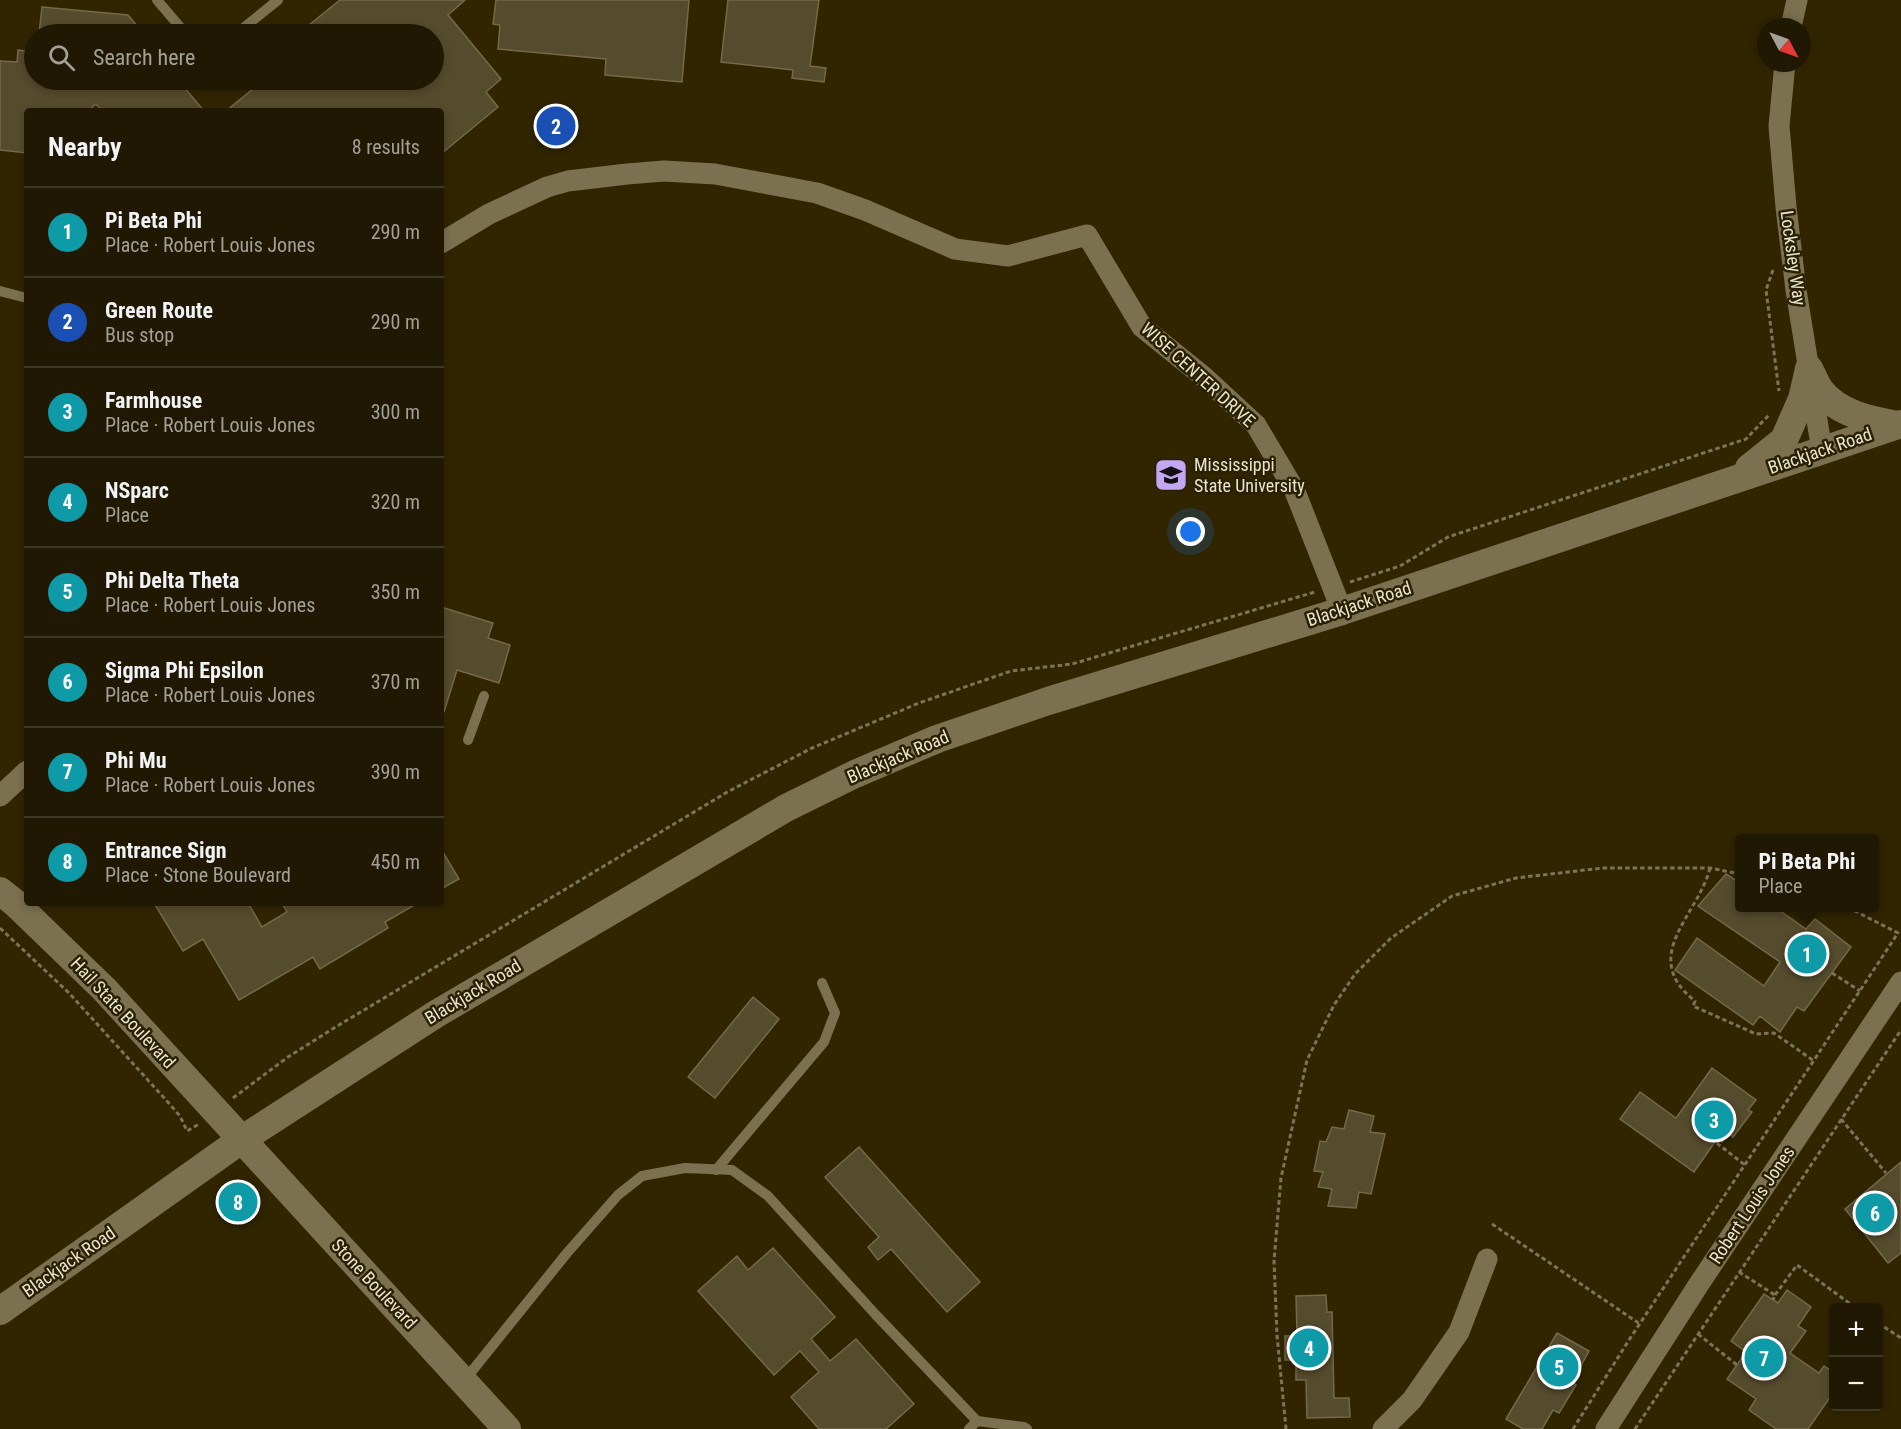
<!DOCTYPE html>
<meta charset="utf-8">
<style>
:root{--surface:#201802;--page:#2d2511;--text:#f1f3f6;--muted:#a2a099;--line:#3d3724;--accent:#ea580c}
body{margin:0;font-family:"Roboto Condensed",sans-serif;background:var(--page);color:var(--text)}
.controls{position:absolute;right:18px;bottom:18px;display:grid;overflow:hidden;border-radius:6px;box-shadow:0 3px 9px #0003}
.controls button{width:54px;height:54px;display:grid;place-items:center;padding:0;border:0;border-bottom:2px solid var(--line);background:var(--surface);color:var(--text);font:30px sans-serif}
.compass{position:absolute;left:1757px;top:18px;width:54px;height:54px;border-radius:50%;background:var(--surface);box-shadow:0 3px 9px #0003;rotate:131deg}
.you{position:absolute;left:1191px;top:532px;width:21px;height:21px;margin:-15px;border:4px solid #fff;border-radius:50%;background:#1a73e8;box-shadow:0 0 0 9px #1a73e833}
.badge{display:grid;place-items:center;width:39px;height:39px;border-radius:50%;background:var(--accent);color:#fff;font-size:20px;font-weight:700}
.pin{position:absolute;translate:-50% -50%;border:3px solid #fff;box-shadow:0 2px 6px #0006}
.popup{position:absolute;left:1735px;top:834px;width:144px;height:78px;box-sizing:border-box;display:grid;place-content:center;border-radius:6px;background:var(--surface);filter:drop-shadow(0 2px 4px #0005);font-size:20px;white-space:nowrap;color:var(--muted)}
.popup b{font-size:22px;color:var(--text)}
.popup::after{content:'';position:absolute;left:50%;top:100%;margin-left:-12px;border:12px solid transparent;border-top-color:var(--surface)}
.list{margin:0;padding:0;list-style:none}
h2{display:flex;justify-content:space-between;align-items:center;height:78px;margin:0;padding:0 24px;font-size:26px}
h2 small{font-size:20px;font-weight:400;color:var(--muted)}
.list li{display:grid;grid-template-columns:39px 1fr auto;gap:18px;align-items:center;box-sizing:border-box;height:90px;padding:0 24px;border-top:2px solid var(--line)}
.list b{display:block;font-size:22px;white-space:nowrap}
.list p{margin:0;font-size:20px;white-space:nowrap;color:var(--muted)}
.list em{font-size:20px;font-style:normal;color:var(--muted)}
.icon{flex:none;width:33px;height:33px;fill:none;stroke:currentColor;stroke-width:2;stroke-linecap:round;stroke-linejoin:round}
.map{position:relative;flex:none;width:1901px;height:1429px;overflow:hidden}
.search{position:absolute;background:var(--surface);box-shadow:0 3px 9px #0003;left:24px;top:24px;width:420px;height:66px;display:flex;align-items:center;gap:15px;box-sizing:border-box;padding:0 21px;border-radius:33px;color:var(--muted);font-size:22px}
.panel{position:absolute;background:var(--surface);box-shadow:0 3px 9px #0003;left:24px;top:108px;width:420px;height:798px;border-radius:6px}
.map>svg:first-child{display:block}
</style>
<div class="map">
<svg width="1901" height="1429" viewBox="0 0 1901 1429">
<rect width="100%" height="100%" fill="#2a2002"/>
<path fill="#312500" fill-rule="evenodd" d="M0,0H1901V1429H0ZM1766,27H1802V63H1766ZM34,34H434V80H34ZM27,111H441V903H27ZM1740,838H1874V908H1740ZM1834,1308H1878V1406H1834Z"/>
<g fill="#554b2d" stroke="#74694a" stroke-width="1.5">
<path d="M340,0H465L448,15L501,79L486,92L498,107L441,154V111H226L264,80H434V34H298Z"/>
<path d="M496,0H689L682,82L605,75L606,59L498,49L500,25L493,24Z"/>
<path d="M728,0H819L810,66L826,68L824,82L792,78L793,70L721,62Z"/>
<path d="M42,7L128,15L144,34H39Z"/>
<path d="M18,50L34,52V80H178L204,111H102L96,104L88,111H27V153L0,150V61L17,62Z"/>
<path d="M441,607L493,623L488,638L510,645L499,683L457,670L444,712H441Z"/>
<path d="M441,849L459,879L441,889Z"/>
<path d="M1726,874L1740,883V908H1776L1806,929L1815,919L1851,947L1804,1011L1797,1007L1780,1032L1760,1016L1753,1025L1675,970L1697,938L1764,986L1780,962L1698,906Z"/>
<path d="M154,903H248L262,927L287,912L282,903H418L385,922L388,928L320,969L313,957L239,1000L203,939L183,951Z"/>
<path d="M753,997L779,1019L715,1098L688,1077Z"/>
<path d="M1712,1068L1756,1100L1748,1110L1752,1112L1733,1137L1729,1133L1722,1142L1717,1139L1694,1172L1620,1119L1640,1092L1676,1118Z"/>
<path d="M1349,1110L1374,1116L1370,1132L1385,1134L1371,1194L1359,1192L1356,1208L1328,1206L1332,1189L1318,1187L1323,1172L1314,1171L1320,1141L1326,1142L1332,1127L1344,1129Z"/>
<path d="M859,1147L980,1282L947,1312L891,1249L878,1260L868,1247L879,1237L825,1177Z"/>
<path d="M1901,1162V1253L1888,1263L1845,1209Z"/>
<path d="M773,1248L835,1317L811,1339L830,1361L856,1339L914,1404L886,1429H819L791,1397L819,1372L800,1351L774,1375L698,1291L737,1256L748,1270Z"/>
<path d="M1787,1290L1811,1307L1798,1326L1806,1331L1790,1353L1819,1373L1824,1366L1833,1372V1393L1808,1429H1776L1749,1410L1756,1399L1727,1379L1746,1352L1731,1341L1764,1294L1778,1303Z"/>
<path d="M1326,1295L1327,1312H1332L1334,1398H1349L1350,1417L1307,1418L1306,1380H1296V1360H1285V1336H1297L1296,1296Z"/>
<path d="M1557,1333L1589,1351L1572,1382L1576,1385L1559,1413L1553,1410L1542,1429H1523L1506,1419Z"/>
</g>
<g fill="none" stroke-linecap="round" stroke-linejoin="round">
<g stroke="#7b735b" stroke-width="3" stroke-dasharray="4.5 3" stroke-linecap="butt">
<path d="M1773,270L1766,290L1779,391"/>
<path d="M1350,582L1400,566L1448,537L1746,439L1769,415"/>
<path d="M1710,868C1698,916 1638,956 1695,1001L1693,1006L1756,1034L1774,1033L1814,1061"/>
<path d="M0,928L69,993L166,1100L180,1116L187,1131L199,1124"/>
<path d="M1832,973L1860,991"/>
<path d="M233,1098L288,1057L334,1028L729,791L812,748L919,703L1011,671L1072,664L1315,592"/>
<path d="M1841,1119L1886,1173"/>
<path d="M1705,1134L1745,1165"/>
<path d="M1492,1224L1640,1324"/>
<path d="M1739,1272L1775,1295L1773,1300"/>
<path d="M1775,1295L1797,1265L1856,1308"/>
<path d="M1878,1323L1901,1338"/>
<path d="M1698,1334L1737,1365"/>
<path d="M1286,1429L1277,1335L1274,1261L1281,1178L1307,1060L1334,1005L1355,974L1391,938L1452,896L1516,878L1603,868H1710L1740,874"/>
<path d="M1573,1429L1629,1340L1898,933L1849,908"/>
<path d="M1635,1429L1901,1030"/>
</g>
<g stroke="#7b7050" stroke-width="10">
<path d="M157,0L186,34"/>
<path d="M236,34L278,0"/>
<path d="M0,291L27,298"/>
<path d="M468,740L484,696"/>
<path d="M716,1170L824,1042L835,1013L822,983"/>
<path d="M464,1381L567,1253L618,1195L642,1176L685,1168L732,1170L768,1196L876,1315L977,1421"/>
<path d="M969,1429L977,1421L1024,1427L1027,1429"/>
</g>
<g stroke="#7b7050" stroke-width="21">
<path d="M1791,27L1797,0"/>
<path d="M1785,63L1779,126L1786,207L1796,290L1822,451"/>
<path d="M441,243L489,214L547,187L568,181L627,174L664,171L715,174L817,193L865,210L955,249L1008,256L1087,235L1142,327L1204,377L1256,425L1294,489L1342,611"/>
<path d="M0,796L27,771"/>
<path d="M1383,1429L1412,1400L1459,1332L1487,1259"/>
<path d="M1606,1429L1699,1284L1901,982"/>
</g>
<g stroke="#7b7050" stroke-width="28">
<path d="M1809,369C1813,376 1816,384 1820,390C1838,414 1871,420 1898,425"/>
<path d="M1749,468L1784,440L1802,399L1809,369"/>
<path d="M0,891L15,903L104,989L507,1429"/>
<path d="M0,1311L241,1140L436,1014L786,808L855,774L937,739L1048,701L1342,611L1901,424"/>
</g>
</g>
<defs>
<symbol id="university-square" viewBox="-11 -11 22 22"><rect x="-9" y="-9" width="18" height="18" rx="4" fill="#c3a7f2" stroke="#2a2002"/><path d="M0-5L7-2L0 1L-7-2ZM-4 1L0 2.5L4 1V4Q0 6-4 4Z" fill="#111"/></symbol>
</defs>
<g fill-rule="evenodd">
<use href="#university-square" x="1152" y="456" width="38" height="38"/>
</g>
<g text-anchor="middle" stroke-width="5" stroke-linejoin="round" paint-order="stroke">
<g font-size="18" fill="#e9e3d2" stroke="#2a2002">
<text transform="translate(1793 258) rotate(82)" y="6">Locksley Way</text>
<text transform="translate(1198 375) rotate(42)" y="6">WISE CENTER DRIVE</text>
<text transform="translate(1820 451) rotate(-19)" y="6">Blackjack Road</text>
<text transform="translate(1359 604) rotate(-18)" y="6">Blackjack Road</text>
<text transform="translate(898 757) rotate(-23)" y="6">Blackjack Road</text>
<text transform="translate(473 992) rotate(-31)" y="6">Blackjack Road</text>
<text transform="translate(123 1013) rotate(47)" y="6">Hail State Boulevard</text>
<text transform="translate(1752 1205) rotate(-56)" y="6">Robert Louis Jones</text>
<text transform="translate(69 1262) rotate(-35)" y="6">Blackjack Road</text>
<text transform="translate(374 1284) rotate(47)" y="6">Stone Boulevard</text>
</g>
<g font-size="18" fill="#e9e3d2" stroke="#2a2002" text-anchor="start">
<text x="1194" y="471">Mississippi<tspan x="1194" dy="21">State University</tspan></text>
</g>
</g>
</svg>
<div class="controls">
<button>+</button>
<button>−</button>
</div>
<svg class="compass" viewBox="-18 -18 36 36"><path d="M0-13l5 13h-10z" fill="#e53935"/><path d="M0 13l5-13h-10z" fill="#a2a099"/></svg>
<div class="you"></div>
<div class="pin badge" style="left:1807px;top:954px;background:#0f9aa8">1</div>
<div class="popup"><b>Pi Beta Phi</b>Place</div>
<div class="pin badge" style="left:556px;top:126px;background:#1a4fb4">2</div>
<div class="pin badge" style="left:1714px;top:1120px;background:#0f9aa8">3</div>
<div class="pin badge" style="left:1309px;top:1348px;background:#0f9aa8">4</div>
<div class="pin badge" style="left:1559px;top:1367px;background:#0f9aa8">5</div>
<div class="pin badge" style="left:1875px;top:1213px;background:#0f9aa8">6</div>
<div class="pin badge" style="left:1764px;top:1358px;background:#0f9aa8">7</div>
<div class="pin badge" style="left:238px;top:1202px;background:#0f9aa8">8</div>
<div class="search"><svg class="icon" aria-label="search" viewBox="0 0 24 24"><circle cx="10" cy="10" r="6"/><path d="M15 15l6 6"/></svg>Search here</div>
<section class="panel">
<h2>Nearby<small>8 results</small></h2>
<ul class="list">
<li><span class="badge" style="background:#0f9aa8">1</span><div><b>Pi Beta Phi</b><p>Place · Robert Louis Jones</p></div><em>290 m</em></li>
<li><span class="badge" style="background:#1a4fb4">2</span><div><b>Green Route</b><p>Bus stop</p></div><em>290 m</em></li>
<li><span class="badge" style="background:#0f9aa8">3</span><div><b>Farmhouse</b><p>Place · Robert Louis Jones</p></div><em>300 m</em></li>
<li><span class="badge" style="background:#0f9aa8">4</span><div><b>NSparc</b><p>Place</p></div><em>320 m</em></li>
<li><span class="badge" style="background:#0f9aa8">5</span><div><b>Phi Delta Theta</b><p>Place · Robert Louis Jones</p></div><em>350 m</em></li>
<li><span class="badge" style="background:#0f9aa8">6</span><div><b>Sigma Phi Epsilon</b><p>Place · Robert Louis Jones</p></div><em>370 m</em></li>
<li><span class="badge" style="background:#0f9aa8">7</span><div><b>Phi Mu</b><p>Place · Robert Louis Jones</p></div><em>390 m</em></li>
<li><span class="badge" style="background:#0f9aa8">8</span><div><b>Entrance Sign</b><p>Place · Stone Boulevard</p></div><em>450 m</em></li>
</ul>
</section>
</div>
